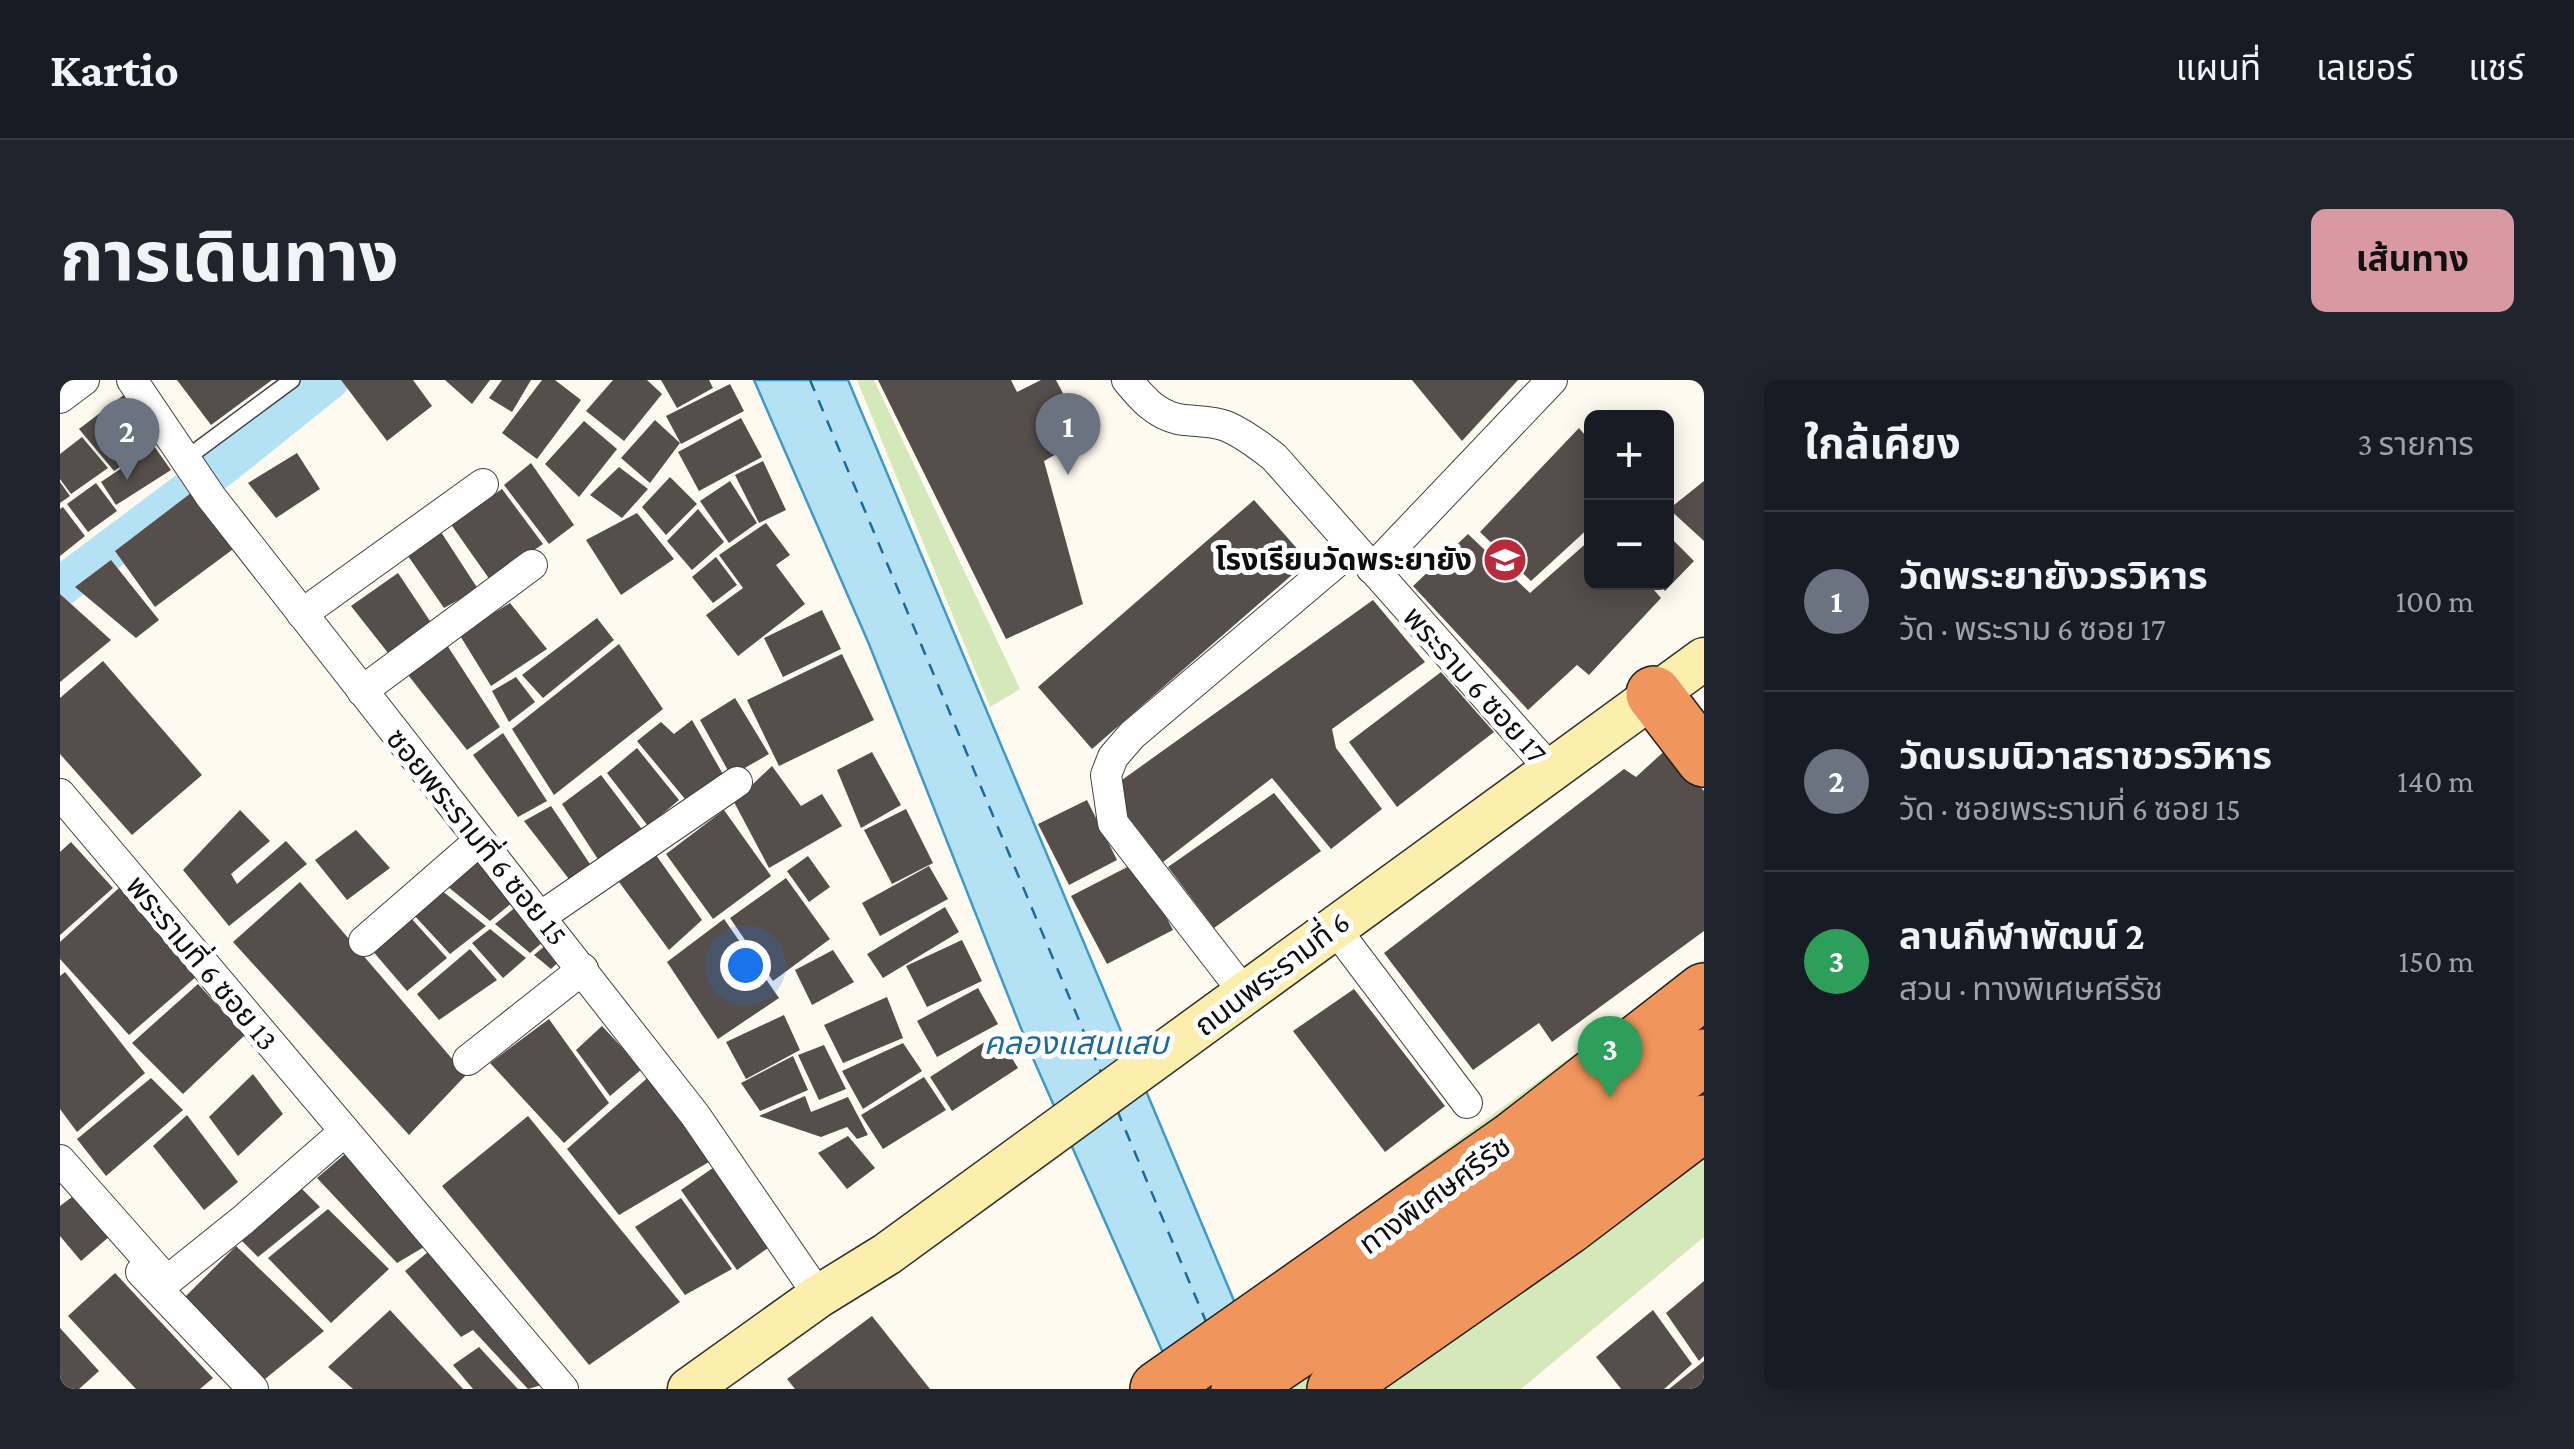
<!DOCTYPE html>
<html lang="th">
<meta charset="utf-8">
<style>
:root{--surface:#171b24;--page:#20242c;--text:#f1f3f6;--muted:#9ea1a6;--line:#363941;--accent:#d899a2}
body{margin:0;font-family:"Crimson Pro","Noto Sans Thai",serif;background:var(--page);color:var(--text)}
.controls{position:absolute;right:30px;top:30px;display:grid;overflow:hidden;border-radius:15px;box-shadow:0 5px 25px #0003}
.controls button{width:90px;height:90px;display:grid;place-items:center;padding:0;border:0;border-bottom:2px solid var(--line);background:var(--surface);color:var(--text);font:50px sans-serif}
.you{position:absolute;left:685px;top:585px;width:35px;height:35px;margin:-25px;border:8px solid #fff;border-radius:50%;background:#1a73e8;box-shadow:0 0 0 15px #1a73e833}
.badge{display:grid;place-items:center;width:65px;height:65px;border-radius:50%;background:var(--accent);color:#fff;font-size:32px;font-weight:700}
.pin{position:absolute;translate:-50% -82px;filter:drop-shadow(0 2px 5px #0008)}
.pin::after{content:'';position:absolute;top:52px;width:35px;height:30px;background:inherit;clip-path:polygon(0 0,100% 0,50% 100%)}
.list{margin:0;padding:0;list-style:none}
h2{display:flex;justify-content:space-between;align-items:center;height:130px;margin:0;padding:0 40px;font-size:42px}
h2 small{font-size:32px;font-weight:400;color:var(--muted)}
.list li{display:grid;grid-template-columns:65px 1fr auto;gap:30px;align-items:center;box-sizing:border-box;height:180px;padding:0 40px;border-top:2px solid var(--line)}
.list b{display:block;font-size:38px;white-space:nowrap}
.list p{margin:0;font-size:32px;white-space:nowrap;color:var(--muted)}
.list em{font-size:32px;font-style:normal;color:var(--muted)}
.map{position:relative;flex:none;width:1644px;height:1009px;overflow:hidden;border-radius:15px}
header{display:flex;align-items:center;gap:60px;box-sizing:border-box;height:140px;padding:0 50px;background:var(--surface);border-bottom:2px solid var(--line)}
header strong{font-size:48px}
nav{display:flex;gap:55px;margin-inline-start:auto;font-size:35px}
.intro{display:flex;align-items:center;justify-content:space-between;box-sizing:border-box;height:240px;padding:0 60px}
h1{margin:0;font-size:70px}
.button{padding:25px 45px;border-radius:15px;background:var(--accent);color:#111;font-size:35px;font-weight:700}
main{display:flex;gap:60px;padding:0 60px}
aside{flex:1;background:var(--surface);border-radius:15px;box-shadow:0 5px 25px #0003}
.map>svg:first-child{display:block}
</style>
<header>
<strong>Kartio</strong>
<nav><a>แผนที่</a><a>เลเยอร์</a><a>แชร์</a></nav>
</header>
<div class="intro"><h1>การเดินทาง</h1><a class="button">เส้นทาง</a></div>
<main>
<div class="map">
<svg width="1644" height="1009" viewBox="0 0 1644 1009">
<rect width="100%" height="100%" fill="#fefaef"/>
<g fill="#d5e8b9">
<path d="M797,0H814L960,309L930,327Z"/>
<path d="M1644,579V857L1461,1009H1226L1186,916Z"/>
</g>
<path fill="#b5e1f4" stroke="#3e9bc9" stroke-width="2.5" d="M694,0H788L1211,1009H1119L972,676L809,264Z"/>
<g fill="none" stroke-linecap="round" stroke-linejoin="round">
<path stroke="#b5e1f4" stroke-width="40" d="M0,207L163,85L269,0"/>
<g stroke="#1a6c9c" stroke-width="2.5" stroke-dasharray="12 10" stroke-linecap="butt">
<path d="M750,0L1042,695"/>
<path d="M1057,730L1147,944"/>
</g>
</g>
<g fill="#564e4a">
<path d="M117,0H212L151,45Z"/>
<path d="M281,0H353L372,26L327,61Z"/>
<path d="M385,0H430L412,24Z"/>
<path d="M442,0H471L452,32L429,18Z"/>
<path d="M482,0H495L521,20L477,79L442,53Z"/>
<path d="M553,0H587L602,14L564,61L526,31Z"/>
<path d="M601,0H649L653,8L617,28Z"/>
<path d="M818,0H951L957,12L981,0H996L1026,57L984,81L1023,224L946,259Z"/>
<path d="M1352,0H1458L1402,61Z"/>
<path d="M670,4L684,31L621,64L606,36Z"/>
<path d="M69,11L101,59L54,91L19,49Z"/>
<path d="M681,38L702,77L639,111L618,72Z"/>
<path d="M595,40L620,63L590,103L561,78Z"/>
<path d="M524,41L557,69L519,117L485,84Z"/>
<path d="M1519,48L1531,62V146L1471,201L1420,152Z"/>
<path d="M22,57L48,88L11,114L0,99V74Z"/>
<path d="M94,66L111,90L56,125L41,102Z"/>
<path d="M237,73L260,109L216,138L188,103Z"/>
<path d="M703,81L726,130L699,143L675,95Z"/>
<path d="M471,83L514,145L489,164L444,105Z"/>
<path d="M559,87L588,109L562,138L530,115Z"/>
<path d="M610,97L637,124L606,155L582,127Z"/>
<path d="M670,101L697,143L669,163L640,121Z"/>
<path d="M1644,101V161L1609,129Z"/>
<path d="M0,102L10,116L0,123Z"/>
<path d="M36,103L57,131L28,152L7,124Z"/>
<path d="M442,109L483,164L430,200L390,143Z"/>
<path d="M131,113L176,167L95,227L55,171Z"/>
<path d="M1194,120L1248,181L1032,369L978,307Z"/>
<path d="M3,127L25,156L0,176V129Z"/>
<path d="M638,129L664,162L632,190L607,161Z"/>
<path d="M577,133L614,179L561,215L526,160Z"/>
<path d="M706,143L730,175L716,185L745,224L678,276L646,235L683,208L659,175Z"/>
<path d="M381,152L418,209L384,228L348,176Z"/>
<path d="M1606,153L1634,181L1605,211L1597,202H1606Z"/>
<path d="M1408,154L1470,213L1531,159V202H1587L1601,218L1529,295L1517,285L1468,330L1353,206Z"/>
<path d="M656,177L677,205L653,223L632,197Z"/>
<path d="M51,180L99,240L76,258L15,207Z"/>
<path d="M338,193L372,244L332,278L291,226Z"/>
<path d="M0,214L51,260L0,302Z"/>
<path d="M1313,220L1365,282L1272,349L1276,368L1322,429L1271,469L1212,398L1103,482L1062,429V400Z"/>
<path d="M450,223L487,269L431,306L399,254Z"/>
<path d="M762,230L781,269L723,297L704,258Z"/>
<path d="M537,238L554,260L483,318L462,295Z"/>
<path d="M385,262L440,347L407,370L345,291Z"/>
<path d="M559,264L603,329L494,415L452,349Z"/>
<path d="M782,274L814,340L719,386L687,320Z"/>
<path d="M43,281L142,395L72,455L0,374V318Z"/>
<path d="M1381,292L1434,352L1337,427L1289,362Z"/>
<path d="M456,297L475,322L449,342L432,311Z"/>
<path d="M675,318L709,374L671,396L640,340Z"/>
<path d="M632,340L664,396L625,419L577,361L601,342L614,354Z"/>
<path d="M443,353L487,421L458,437L413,375Z"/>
<path d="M1610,366L1644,411V551L1492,662L1479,643L1413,690L1324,573L1564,389L1576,397Z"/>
<path d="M577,368L619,420L588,446L547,393Z"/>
<path d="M812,372L841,425L801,448L777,390Z"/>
<path d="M712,386L741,426L762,414L782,446L709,488L674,422Z"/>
<path d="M541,395L584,452L541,484L502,424Z"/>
<path d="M1214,413L1261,471L1154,548L1108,487Z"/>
<path d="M1027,420L1057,480L1009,505L978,444Z"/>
<path d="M491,426L532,487L512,503L464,441Z"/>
<path d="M846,429L873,483L832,504L804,450Z"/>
<path d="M180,430L210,461L171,494L177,504L226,461L247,484L169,546L123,490Z"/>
<path d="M664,430L711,496L653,539L606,474Z"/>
<path d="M296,450L330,488L287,520L255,480Z"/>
<path d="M11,462L53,508L0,555V472Z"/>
<path d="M426,473L459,517L430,541L387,506Z"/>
<path d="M596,475L642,540L609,570L559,502Z"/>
<path d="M748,476L770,507L749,522L727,491Z"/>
<path d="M1077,482L1113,550L1047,584L1011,516Z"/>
<path d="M869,486L888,519L820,556L802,523Z"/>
<path d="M726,498L770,559L713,601L670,538Z"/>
<path d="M240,502L406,695L349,755L173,562Z"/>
<path d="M59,508L137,596L69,655L0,579V562Z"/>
<path d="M381,510L426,546L390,574L353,534Z"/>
<path d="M463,521L490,556L470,573L435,544Z"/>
<path d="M885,527L899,552L823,598L807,574Z"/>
<path d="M350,537L387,578L347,611L311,569Z"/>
<path d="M664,539L719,618L658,659L607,582Z"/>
<path d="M430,549L466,578L443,598L412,563Z"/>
<path d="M493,559L506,575L491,589L474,575Z"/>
<path d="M902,560L922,601L867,627L846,586Z"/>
<path d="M410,569L437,600L379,640L357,614Z"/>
<path d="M773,570L794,602L752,625L735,590Z"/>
<path d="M5,592L85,693L17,752L0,729V596Z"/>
<path d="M138,604L185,655L123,714L72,663Z"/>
<path d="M918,608L938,644L877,677L857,641Z"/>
<path d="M1294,609L1385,726L1325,772L1233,651Z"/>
<path d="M827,617L843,658L783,683L764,645Z"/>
<path d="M724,635L740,670L686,699L666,662Z"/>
<path d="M489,639L549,723L504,763L430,683Z"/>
<path d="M542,646L582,689L550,716L516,670Z"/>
<path d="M937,654L958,688L892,731L870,697Z"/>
<path d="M843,663L862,691L803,729L782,691Z"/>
<path d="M764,665L786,709L759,720L738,675Z"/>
<path d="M733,676L748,710L700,731L681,703Z"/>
<path d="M593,693L654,779L559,835L507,769Z"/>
<path d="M193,694L223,734L178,776L149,737Z"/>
<path d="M864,697L886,730L823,769L801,735Z"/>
<path d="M91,698L123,730L46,796L17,759Z"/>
<path d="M745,716L751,732L788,717L808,755L797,759L787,747L761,757L699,736Z"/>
<path d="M127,735L178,802L144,830L93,766Z"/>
<path d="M468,736L620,922L529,985L382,806Z"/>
<path d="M788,756L815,788L787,809L758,773Z"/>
<path d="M285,774L364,867L337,883L257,798Z"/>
<path d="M660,783L715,863L677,890L621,810Z"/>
<path d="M242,809L260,827L198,877L180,859Z"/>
<path d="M12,817L50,856L21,881L0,856V826Z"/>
<path d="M621,818L672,889L625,915L575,847Z"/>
<path d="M268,829L329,889L271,943L208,878Z"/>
<path d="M176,866L264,951L205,999L125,917Z"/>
<path d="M368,872L485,1004L468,1009L413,950L401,957L345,891Z"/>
<path d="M55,893L153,998L140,1009H76L8,936Z"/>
<path d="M1644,901V976L1639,981L1606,933Z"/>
<path d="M330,930L403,1009H293L268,987Z"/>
<path d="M1593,930L1632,984L1604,1009H1561L1536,977Z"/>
<path d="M812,936L870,1009H735L727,999Z"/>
<path d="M0,948L39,991L19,1009H0Z"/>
<path d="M419,967L458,1009H413L393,985Z"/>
<path d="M1644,981V1009H1609Z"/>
</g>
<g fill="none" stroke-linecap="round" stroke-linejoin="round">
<defs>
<path id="service" d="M124,80L232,0"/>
<g id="minor">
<path d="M72,0L151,117L635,735L759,916"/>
<path d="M1067,0C1081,17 1095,34 1118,39C1134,42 1150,40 1166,46C1183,53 1200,66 1214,77L1492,391"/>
<path d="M0,18L24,0"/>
<path d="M1312,189L1492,0"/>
<path d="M242,234L423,104"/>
<path d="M302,311L472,185"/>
<path d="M0,414L503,1009"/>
<path d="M480,537L677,402"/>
<path d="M1274,547L1407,723"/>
<path d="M304,561L419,461"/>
<path d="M1186,615L1053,443L1046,395L1053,377L1072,355L1292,169"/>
<path d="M408,680L523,589"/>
<path d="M0,780L107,901L183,840L285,751"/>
<path d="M81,892L193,1009"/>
</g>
<path id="secondary" d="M629,1009L759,916L827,874L1644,279"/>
<g id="motorway">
<path d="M1594,314L1644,379"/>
<path d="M1098,1009L1454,759L1644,611"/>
<path d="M1179,1009C1339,904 1492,793 1644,677"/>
<path d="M1275,1009L1507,847L1644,743"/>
</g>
</defs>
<use href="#service" stroke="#414141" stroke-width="18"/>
<use href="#minor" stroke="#414141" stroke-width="32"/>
<use href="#secondary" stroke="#303030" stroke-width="45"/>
<use href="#motorway" stroke="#1f1f1f" stroke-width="58"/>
<use href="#service" stroke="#fff" stroke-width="15"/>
<use href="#minor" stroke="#fff" stroke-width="30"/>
<use href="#secondary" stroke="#fceeac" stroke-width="42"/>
<use href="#motorway" stroke="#f0955b" stroke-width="55"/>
</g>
<defs>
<symbol id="school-disc" viewBox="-11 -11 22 22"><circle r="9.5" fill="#b92a3b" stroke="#fff"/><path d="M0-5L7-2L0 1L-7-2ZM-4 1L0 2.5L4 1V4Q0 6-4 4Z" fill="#fff"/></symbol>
</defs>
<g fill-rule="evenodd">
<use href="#school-disc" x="1420" y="155" width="50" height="50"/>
</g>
<g text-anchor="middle" stroke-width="10" stroke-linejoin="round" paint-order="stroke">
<g font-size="30" font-weight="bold" fill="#0e0e0e" stroke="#fff" text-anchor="end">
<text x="1412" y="190">โรงเรียนวัดพระยายัง</text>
</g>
<g font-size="30" fill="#0e0e0e" stroke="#fff">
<text transform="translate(1415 305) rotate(48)" y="10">พระราม 6 ซอย 17</text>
<text transform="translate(417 457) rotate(51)" y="10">ซอยพระรามที่ 6 ซอย 15</text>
<text transform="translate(142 583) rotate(50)" y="10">พระรามที่ 6 ซอย 13</text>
<text transform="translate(1212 594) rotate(-37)" y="10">ถนนพระรามที่ 6</text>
<text transform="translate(1375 815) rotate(-36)" y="10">ทางพิเศษศรีรัช</text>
</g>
<g font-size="32" font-style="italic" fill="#1a6c9c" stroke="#fff">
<text x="1016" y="674">คลองแสนแสบ</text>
</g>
</g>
</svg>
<div class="controls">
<button>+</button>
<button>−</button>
</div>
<div class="you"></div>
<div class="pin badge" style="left:1008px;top:95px;background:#6b7280">1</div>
<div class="pin badge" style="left:67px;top:100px;background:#6b7280">2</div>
<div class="pin badge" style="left:1550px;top:718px;background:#2e9e5b">3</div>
</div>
<aside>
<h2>ใกล้เคียง<small>3 รายการ</small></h2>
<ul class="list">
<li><span class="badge" style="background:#6b7280">1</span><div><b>วัดพระยายังวรวิหาร</b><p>วัด · พระราม 6 ซอย 17</p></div><em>100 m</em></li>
<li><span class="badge" style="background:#6b7280">2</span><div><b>วัดบรมนิวาสราชวรวิหาร</b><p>วัด · ซอยพระรามที่ 6 ซอย 15</p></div><em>140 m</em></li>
<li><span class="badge" style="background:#2e9e5b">3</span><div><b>ลานกีฬาพัฒน์ 2</b><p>สวน · ทางพิเศษศรีรัช</p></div><em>150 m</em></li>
</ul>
</aside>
</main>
